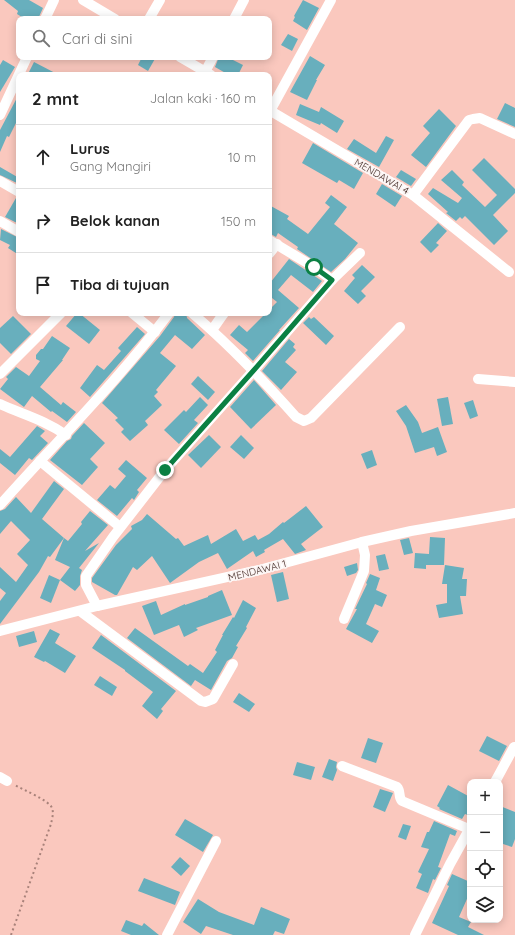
<!DOCTYPE html>
<html lang="id">
<meta charset="utf-8">
<style>
:root{--surface:#fff;--page:#f6f6f6;--text:#222;--muted:#767676;--line:#e0e0e0}
body{margin:0;font-family:Quicksand,sans-serif;background:var(--page);color:var(--text)}
.controls{position:absolute;right:12px;bottom:12px;display:grid;overflow:hidden;border-radius:8px;box-shadow:0 2px 10px #0003}
.controls button{width:36px;height:36px;display:grid;place-items:center;padding:0;border:0;border-bottom:1px solid var(--line);background:var(--surface);color:var(--text);font:20px sans-serif}
.stop{position:absolute;width:12px;height:12px;margin:-9px;border:3px solid #0b8043;border-radius:50%;background:#fff}
.stop.end{background:#0b8043;border-color:#fff;box-shadow:0 1px 4px #0008}
.list{margin:0;padding:0;list-style:none}
h2{display:flex;justify-content:space-between;align-items:center;height:52px;margin:0;padding:0 16px;font-size:17px}
h2 small{font-size:13px;font-weight:400;color:var(--muted)}
.list li{display:grid;grid-template-columns:26px 1fr auto;gap:12px;align-items:center;box-sizing:border-box;height:64px;padding:0 16px;border-top:1px solid var(--line)}
.list b{display:block;font-size:15px;white-space:nowrap}
.list p{margin:0;font-size:13px;white-space:nowrap;color:var(--muted)}
.list em{font-size:13px;font-style:normal;color:var(--muted)}
.icon{flex:none;width:22px;height:22px;fill:none;stroke:currentColor;stroke-width:2;stroke-linecap:round;stroke-linejoin:round}
.map{position:relative;flex:none;width:515px;height:935px;overflow:hidden}
.search{position:absolute;background:var(--surface);box-shadow:0 2px 10px #0003;left:16px;top:16px;width:256px;height:44px;display:flex;align-items:center;gap:10px;box-sizing:border-box;padding:0 14px;border-radius:8px;color:var(--muted);font-size:15px}
.panel{position:absolute;background:var(--surface);box-shadow:0 2px 10px #0003;left:16px;top:72px;width:256px;height:244px;border-radius:8px}
.map>svg:first-child{display:block}
</style>
<div class="map">
<svg width="515" height="935" viewBox="0 0 515 935">
<rect width="100%" height="100%" fill="#fac8be"/>
<g fill="#68afbd">
<path d="M4,0H29L43,8L38,19H25L17,14L18,11Z"/>
<path d="M303,0L319,8L307,30L293,21L295,17L294,16Z"/>
<path d="M288,34L298,39L292,51L281,45Z"/>
<path d="M310,56L325,65L316,80H317L307,100L290,92Z"/>
<path d="M142,57H156L148,71L138,65Z"/>
<path d="M219,57H227L243,65L238,75H229L215,67Z"/>
<path d="M3,60L15,67L0,92V65Z"/>
<path d="M34,62L59,75H34L29,72Z"/>
<path d="M19,94V117L9,137L7,136L0,152V130Z"/>
<path d="M505,103L515,108V127L497,119Z"/>
<path d="M300,104L319,112L321,107L344,121L337,133L321,123L320,125L296,115Z"/>
<path d="M439,109L456,126L426,167L411,155L430,133L423,126Z"/>
<path d="M386,136L394,140L379,167L347,149L354,139L376,153Z"/>
<path d="M313,143L363,173L354,189L339,180L337,183L302,163Z"/>
<path d="M484,158L515,189V193L493,215L508,231L494,245L465,216L462,219L460,217L456,221L446,213L448,212L428,194L433,188L458,203L462,198L441,180L452,170L464,182L462,185L485,207L497,195L472,170Z"/>
<path d="M0,167L19,178V184L0,175Z"/>
<path d="M401,170L416,179L411,186L396,177Z"/>
<path d="M382,184L402,196L395,207L376,194Z"/>
<path d="M331,195L347,207L334,224L358,243L345,259L331,272L297,249L298,247L278,233L276,237L269,233V205L289,216L287,219L308,234L330,207L325,203Z"/>
<path d="M16,198H19V224L5,217Z"/>
<path d="M438,223L447,231L436,243L439,245L431,253L420,242Z"/>
<path d="M1,229L19,238V255L8,248L10,245L0,240Z"/>
<path d="M289,259L322,281L313,292L291,275L278,290L299,308L279,330H280L253,361L245,353L248,350L230,335L239,325L247,332L266,313H269V310L277,302L272,298L269,302V282L270,283Z"/>
<path d="M362,265L375,277L361,291L366,296L358,304L344,291L355,278L352,275Z"/>
<path d="M77,313H79L100,330L89,344L66,326Z"/>
<path d="M175,313H186L187,318L205,335L192,349L175,335L160,353L176,366L156,390L158,392L154,396L162,405L145,421L148,425L130,441L121,432L124,429L115,420L118,418L102,403L160,336L174,317Z"/>
<path d="M13,316L31,334L11,354L0,343V328Z"/>
<path d="M309,317L311,319L314,317L334,336L326,345L303,323Z"/>
<path d="M137,327L145,334L90,397L80,388L97,365L104,370L121,351L118,348Z"/>
<path d="M52,336L70,348L62,360H63L40,387L61,405L63,402L76,412L67,422L52,411L51,412L32,396L24,407L0,389L8,379L6,377L16,367L29,376L40,361L36,359V355L41,349H43Z"/>
<path d="M289,339L295,344L293,347L296,350L285,362L297,372L281,390L262,371Z"/>
<path d="M198,376L215,392L208,400L191,384Z"/>
<path d="M254,380L276,405L251,429L230,407Z"/>
<path d="M200,397L208,405L194,420L198,423L179,444L164,430L184,410L186,412Z"/>
<path d="M448,397L453,424L442,426L437,399Z"/>
<path d="M473,400L478,416L470,419L464,403Z"/>
<path d="M406,405L418,422L422,433L438,427L447,452L437,456L434,447L415,453L406,426L396,411Z"/>
<path d="M84,423L105,443L90,459L98,467L82,485L50,460L67,441L71,439L72,436Z"/>
<path d="M37,426L45,431L40,436L48,443L32,460L29,458L15,475L0,463V449L10,457Z"/>
<path d="M209,435L221,447L201,468L188,455Z"/>
<path d="M241,435L254,448L244,459L230,447Z"/>
<path d="M372,450L377,465L367,469L361,454Z"/>
<path d="M126,460L147,478L137,490L139,492L134,500L132,498L117,516L97,500L110,485L115,489L126,476L118,469Z"/>
<path d="M54,481L64,489L42,519L64,538L50,557L48,556L39,572L0,624V601L6,593L0,588V567L16,582L28,565L17,554L30,540L11,521L0,534V511L5,509L16,497L31,513Z"/>
<path d="M306,506L323,527L301,544L306,550L295,554L283,539L264,550L265,552L256,557L253,551L227,569L218,553L199,562L170,583L152,556L137,570L133,567L117,595H115L92,582V578L116,545L132,529L131,526L142,520L147,514L176,539L178,538L184,546L208,535L211,544L236,529L243,541L255,535L258,540L269,534L283,522L284,523Z"/>
<path d="M90,511L108,525L85,551L99,543L79,568L82,570L80,576V585L75,591L60,580L70,567L55,560L64,538L68,541L82,524L81,522Z"/>
<path d="M430,537L445,538L444,565H426V569L414,568L415,553L429,554Z"/>
<path d="M409,538L413,553L404,555L400,540Z"/>
<path d="M385,554L389,569L379,571L376,556Z"/>
<path d="M357,563L358,570L356,573L347,576L344,567Z"/>
<path d="M445,565L464,568L462,579H467L466,596H460L463,614L439,618L436,605L447,603V584H442Z"/>
<path d="M283,572L289,599L277,602L271,575Z"/>
<path d="M370,574L380,578L376,590L387,595L382,607L375,604L366,624L379,631L372,643L346,629L357,609H355L367,584L366,583Z"/>
<path d="M49,575L60,580L51,603L40,598Z"/>
<path d="M222,590L232,615L196,628L198,630L184,637L179,625L154,635L142,606L156,601L161,615L185,604V605L208,597V596Z"/>
<path d="M243,600L256,608L246,627L247,628L236,646L238,647L232,658L227,661L211,690L195,680L191,686L127,638L135,628L188,666L190,664L203,673L217,652L215,650L223,635H222L233,617L234,618Z"/>
<path d="M50,629L60,634L55,643L76,656L65,673L45,661L44,662L34,657Z"/>
<path d="M34,631L37,642L19,647L16,636Z"/>
<path d="M101,635L176,691L161,709L163,711L157,719L142,706L153,692L125,671V670L92,648Z"/>
<path d="M100,676L117,687L112,696L94,685Z"/>
<path d="M239,693L255,704L249,712L233,702Z"/>
<path d="M487,736L507,746L499,761L479,751Z"/>
<path d="M368,738L383,743L376,763L361,758Z"/>
<path d="M329,759L337,762L336,767L337,770L333,781L322,777Z"/>
<path d="M297,762L315,767L311,780L293,775Z"/>
<path d="M448,785L470,797V816L465,814L462,819L439,809L440,808L437,806Z"/>
<path d="M380,789L393,793L385,812L373,807Z"/>
<path d="M500,806L515,812V839L512,847L500,843Z"/>
<path d="M185,819L213,835L203,852L175,835Z"/>
<path d="M434,821L457,831L455,836L450,834L438,867L441,868L435,880L433,879L428,893L416,888L422,874L418,872L429,849L421,847L427,832H429Z"/>
<path d="M403,824L411,826L406,840L398,837Z"/>
<path d="M180,857L190,866L181,876L171,867Z"/>
<path d="M452,874L470,882V892L459,917L471,922L468,927L484,935H458L432,923L449,886L447,885Z"/>
<path d="M144,878L180,892L175,905L138,891Z"/>
<path d="M198,899L219,912L254,925L261,907L290,919L284,934L275,931L273,935H233L206,926L201,934L183,922Z"/>
<path d="M126,920L142,926L144,923L159,935H131L121,931Z"/>
</g>
<g fill="none" stroke-linecap="round" stroke-linejoin="round">
<path stroke="#a8827a" stroke-width="2" stroke-dasharray="2 3" stroke-linecap="butt" d="M11,935L51,824C52,819 54,813 52,808C49,800 23,790 15,785"/>
<g stroke="#fff" stroke-width="10">
<path d="M83,0L115,19"/>
<path d="M45,19L54,0"/>
<path d="M149,19L160,0"/>
<path d="M234,19L244,0"/>
<path d="M180,57L211,75"/>
<path d="M205,72L213,57"/>
<path d="M269,110L413,195L469,120L473,119L480,118L515,134"/>
<path d="M270,111L331,0"/>
<path d="M0,115L27,57"/>
<path d="M0,181L19,192"/>
<path d="M413,195L509,272"/>
<path d="M0,221L19,232"/>
<path d="M269,240L314,267L332,280"/>
<path d="M269,254L277,244"/>
<path d="M132,313L155,332"/>
<path d="M192,313C230,345 263,380 296,417L304,421L311,418L400,327"/>
<path d="M212,330L224,313"/>
<path d="M0,374L61,313"/>
<path d="M478,379L515,382"/>
<path d="M0,404C22,414 45,420 66,435"/>
<path d="M40,461L120,527"/>
<path d="M0,505C57,441 118,381 169,313"/>
<path d="M97,606L86,585V576L113,537L165,470L254,370L332,280L360,253"/>
<path d="M80,611L201,701L205,702L213,699L233,664"/>
<path d="M344,619L364,571L365,555L362,542"/>
<path d="M0,631L97,606L259,570L362,542L411,531L515,513"/>
<path d="M342,766L397,787C401,791 398,797 402,801L469,829"/>
<path d="M0,777L7,781"/>
<path d="M495,782L514,747"/>
<path d="M167,935L216,841"/>
<path d="M415,935L450,864L470,828"/>
</g>
</g>
<g fill="none" stroke-linecap="round" stroke-linejoin="round">
<path stroke="#0b8043" stroke-width="5" d="M165,470L254,370L332,280L314,267"/>
</g>
<g text-anchor="middle" stroke-width="3.5" stroke-linejoin="round" paint-order="stroke">
<g font-size="10" fill="#48302b" stroke="#fcf5f4">
<text transform="translate(382 176) rotate(30)" y="4">MENDAWAI 4</text>
<text transform="translate(257 570) rotate(-14)" y="4">MENDAWAI 1</text>
</g>
</g>
</svg>
<div class="controls">
<button>+</button>
<button>−</button>
<button><svg class="icon" aria-label="locate" viewBox="0 0 24 24"><circle cx="12" cy="12" r="6"/><path d="M12 2v4M12 18v4M2 12h4M18 12h4"/></svg></button>
<button><svg class="icon" aria-label="layers" viewBox="0 0 24 24"><path d="M12 4l9 5-9 5-9-5zM3 14l9 5 9-5"/></svg></button>
</div>
<div class="stop" style="left:314px;top:267px"></div>
<div class="stop end" style="left:165px;top:470px"></div>
<div class="search"><svg class="icon" aria-label="search" viewBox="0 0 24 24"><circle cx="10" cy="10" r="6"/><path d="M15 15l6 6"/></svg>Cari di sini</div>
<section class="panel">
<h2>2 mnt<small>Jalan kaki · 160 m</small></h2>
<ul class="list">
<li><svg class="icon" aria-label="ahead" viewBox="0 0 24 24"><path d="M12 20V5M6 11l6-6 6 6"/></svg><div><b>Lurus</b><p>Gang Mangiri</p></div><em>10 m</em></li>
<li><svg class="icon" aria-label="right" viewBox="0 0 24 24"><path d="M7 20v-9h11M14 6l5 5-5 5"/></svg><div><b>Belok kanan</b></div><em>150 m</em></li>
<li><svg class="icon" aria-label="arrive" viewBox="0 0 24 24"><path d="M6 21V4h12l-3 4 3 4H6"/></svg><div><b>Tiba di tujuan</b></div></li>
</ul>
</section>
</div>
